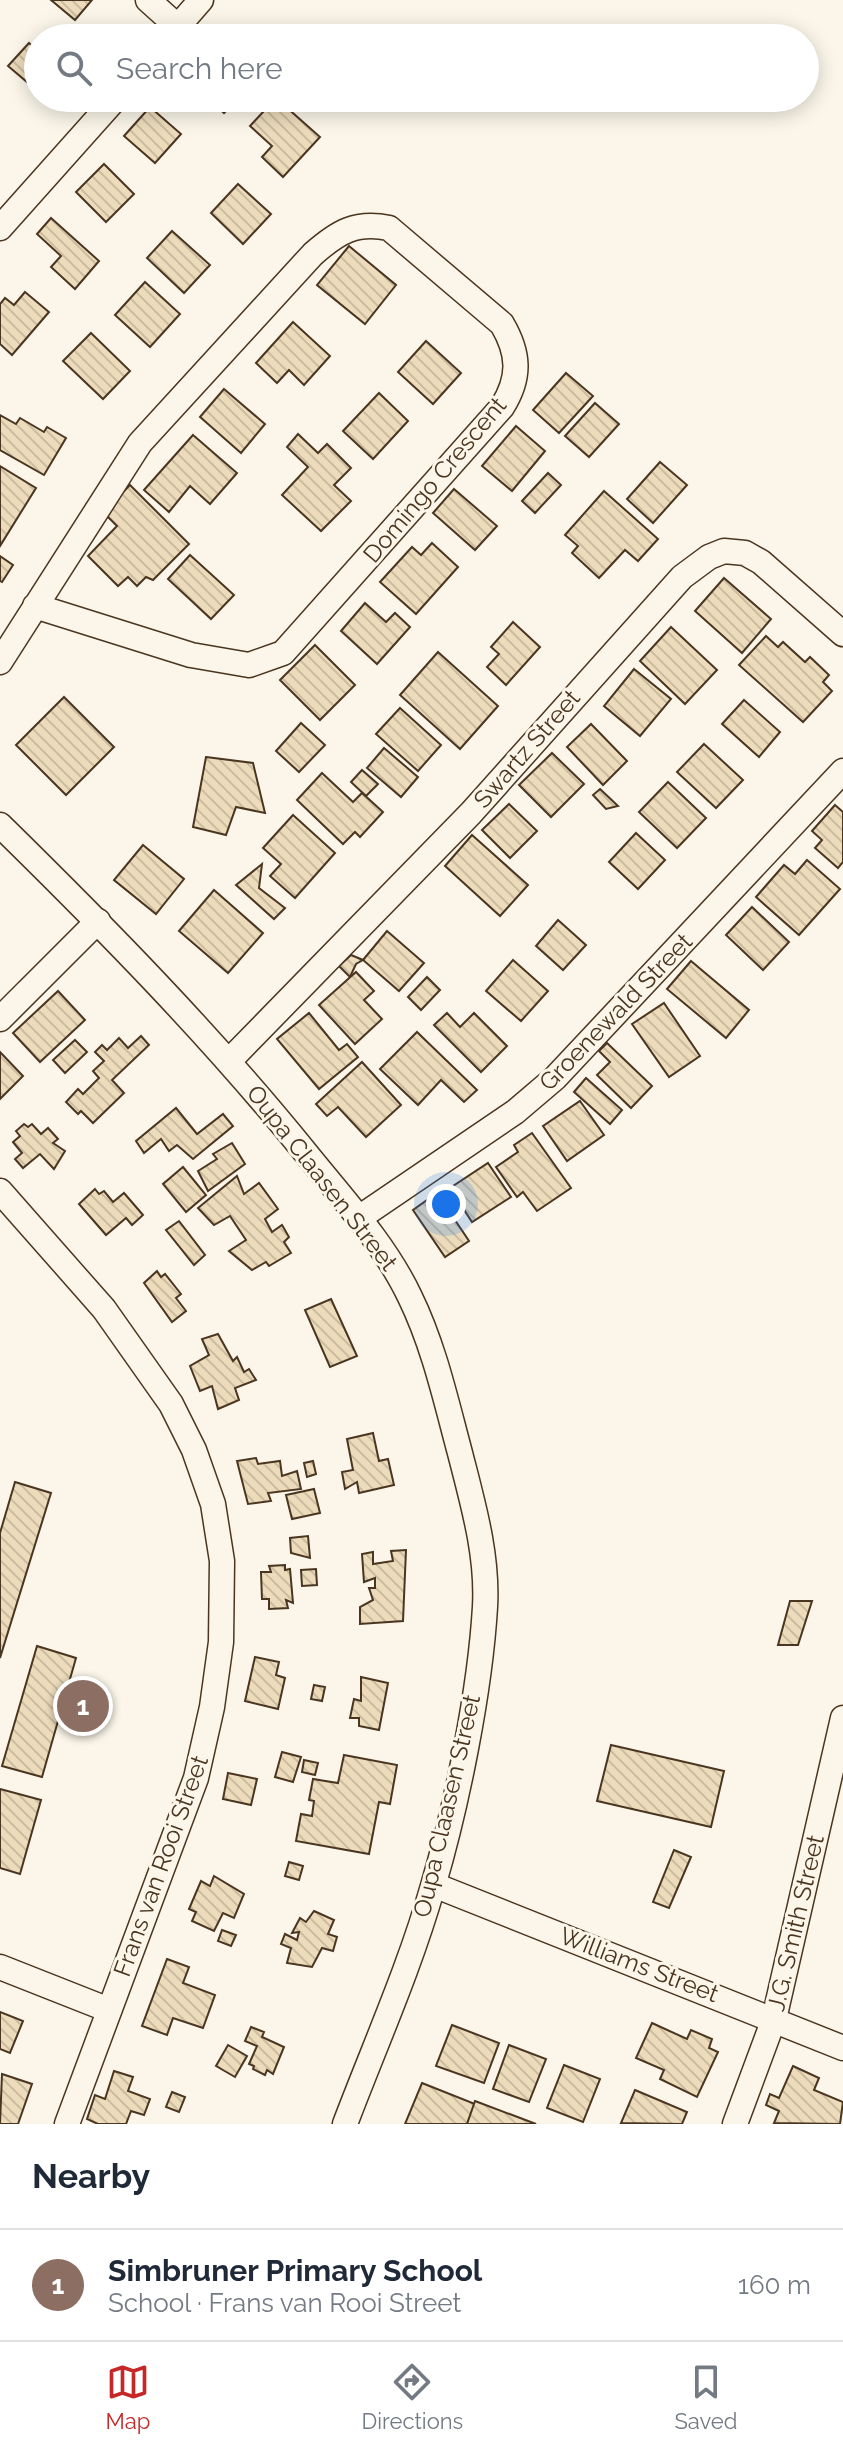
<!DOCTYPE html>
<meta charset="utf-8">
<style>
:root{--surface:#fff;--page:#f6f6f7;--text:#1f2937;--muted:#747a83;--line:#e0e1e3;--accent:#c62828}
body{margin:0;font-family:Raleway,sans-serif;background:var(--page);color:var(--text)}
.you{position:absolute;left:446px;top:1204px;width:28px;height:28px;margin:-20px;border:6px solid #fff;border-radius:50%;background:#1a73e8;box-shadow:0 0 0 12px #1a73e833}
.badge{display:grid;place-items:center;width:52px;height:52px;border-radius:50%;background:var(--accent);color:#fff;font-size:26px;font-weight:700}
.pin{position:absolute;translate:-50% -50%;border:4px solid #fff;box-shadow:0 2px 8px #0006}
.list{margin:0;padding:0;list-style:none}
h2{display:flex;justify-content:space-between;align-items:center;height:104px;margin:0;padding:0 32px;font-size:34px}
h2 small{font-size:26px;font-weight:400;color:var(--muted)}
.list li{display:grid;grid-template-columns:52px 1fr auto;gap:24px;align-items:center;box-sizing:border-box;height:112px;padding:0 32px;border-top:2px solid var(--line)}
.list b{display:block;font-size:30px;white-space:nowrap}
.list p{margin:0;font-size:26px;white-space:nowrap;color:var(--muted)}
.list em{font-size:26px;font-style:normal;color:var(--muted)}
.icon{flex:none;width:44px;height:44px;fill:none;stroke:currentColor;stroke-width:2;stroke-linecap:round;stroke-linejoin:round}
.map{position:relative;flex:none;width:843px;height:2124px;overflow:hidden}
.search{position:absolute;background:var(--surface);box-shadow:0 4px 20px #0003;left:24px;right:24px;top:24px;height:88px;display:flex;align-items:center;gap:20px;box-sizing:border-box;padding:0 28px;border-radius:44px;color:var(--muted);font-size:30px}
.sheet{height:216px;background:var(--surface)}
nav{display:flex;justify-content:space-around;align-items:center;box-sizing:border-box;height:112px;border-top:2px solid var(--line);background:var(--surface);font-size:22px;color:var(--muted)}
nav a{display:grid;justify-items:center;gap:4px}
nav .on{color:var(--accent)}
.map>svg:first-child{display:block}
</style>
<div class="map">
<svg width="843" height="2124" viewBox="0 0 843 2124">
<defs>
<pattern id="building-back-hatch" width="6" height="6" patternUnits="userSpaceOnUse" patternTransform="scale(2)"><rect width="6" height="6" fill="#ecdcbc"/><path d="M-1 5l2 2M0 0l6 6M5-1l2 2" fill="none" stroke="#ccbda1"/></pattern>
</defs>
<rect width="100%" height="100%" fill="#fbf6e9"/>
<g fill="url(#building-back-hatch)" stroke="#4a3520" stroke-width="2">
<path d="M51,0H92L75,20Z"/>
<path d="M29,43L38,51V70L27,82L8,66Z"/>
<path d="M208,98H239L224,113Z"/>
<path d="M276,98L320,137L283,177L262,157L272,146L250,126Z"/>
<path d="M150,107L181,134L155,163L124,136Z"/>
<path d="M104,164L134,194L106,222L76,192Z"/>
<path d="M238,184L271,214L243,244L211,213Z"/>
<path d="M51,218L99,261L75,289L51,267L61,256L37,234Z"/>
<path d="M172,231L210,265L184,293L147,258Z"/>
<path d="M349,246L396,285L365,324L317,285Z"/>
<path d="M145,282L180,314L150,347L115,315Z"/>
<path d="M25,292L49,312L12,355L0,344V304L5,298L14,305Z"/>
<path d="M293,322L330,356L304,385L289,370L277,383L256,363Z"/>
<path d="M91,333L130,371L103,399L63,361Z"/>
<path d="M426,341L461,373L433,404L398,372Z"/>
<path d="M566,373L593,396L559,433L533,410Z"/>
<path d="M224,389L265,424L241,453L200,417Z"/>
<path d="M379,393L408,421L373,459L343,431Z"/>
<path d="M595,403L619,424L589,457L565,436Z"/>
<path d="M0,415L16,424L20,418L44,432L47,427L66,438L44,475L0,450Z"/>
<path d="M516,426L545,451L512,491L482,466Z"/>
<path d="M298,434L318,453L327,444L351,468L334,485L351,501L321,531L282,495L308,467L287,447Z"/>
<path d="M193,435L237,473L210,504L190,486L169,512L144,490Z"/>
<path d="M660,462L687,485L653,523L627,499Z"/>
<path d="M0,466L36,488L0,546Z"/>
<path d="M548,473L561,485L535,513L522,501Z"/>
<path d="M130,485L189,544L153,580L146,577L137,586L128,577L118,586L88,556L117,526L103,512Z"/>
<path d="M454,489L497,526L475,550L433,513Z"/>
<path d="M604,491L658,539L638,561L625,550L599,578L572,553L578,546L565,535Z"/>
<path d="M432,543L458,567L416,614L380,582L412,547L421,555Z"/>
<path d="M190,555L234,595L211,619L168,579Z"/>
<path d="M0,556L13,565L2,582L0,581Z"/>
<path d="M724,578L771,619L742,653L695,611Z"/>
<path d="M365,603L386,622L395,613L410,627L377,664L341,631Z"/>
<path d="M513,622L540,647L506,685L487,667L499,654L491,647Z"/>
<path d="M671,627L717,670L685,704L640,661Z"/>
<path d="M766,636L778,647L783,642L805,662L810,657L829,675L823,682L832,691L803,722L739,665Z"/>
<path d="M315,645L355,685L320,720L280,680Z"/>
<path d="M438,652L498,706L460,749L400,695Z"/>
<path d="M634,669L671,699L640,736L604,706Z"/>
<path d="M64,697L114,747L66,795L16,745Z"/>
<path d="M744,700L780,732L759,757L722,724Z"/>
<path d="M400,708L441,745L418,771L376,734Z"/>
<path d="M301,723L325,745L299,772L276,751Z"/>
<path d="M591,724L627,761L603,785L567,747Z"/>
<path d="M704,744L743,780L716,808L677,772Z"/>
<path d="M384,748L418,777L401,797L367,768Z"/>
<path d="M552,753L584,784L551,817L519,785Z"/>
<path d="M206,757L253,763L265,813L236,807L226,835L193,827Z"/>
<path d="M362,770L378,784L366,796L351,782Z"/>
<path d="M322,773L353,802L362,793L383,812L360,837L355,832L343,844L297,800Z"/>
<path d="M668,782L706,818L677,848L639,812Z"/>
<path d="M600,789L618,806L606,809L593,795Z"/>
<path d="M509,804L537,831L510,858L482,830Z"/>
<path d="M835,805L843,812V862L838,868L815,848L822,840L812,831Z"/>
<path d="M293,815L335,853L295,898L270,876L281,864L263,848Z"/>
<path d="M636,833L665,860L638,889L609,862Z"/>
<path d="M472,835L528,885L500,916L445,866Z"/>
<path d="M143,845L184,879L156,914L114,880Z"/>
<path d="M807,860L840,889L799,935L756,897L784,865L795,874Z"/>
<path d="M262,864L259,888L285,908L274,919L236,885Z"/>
<path d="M214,890L263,933L228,973L179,931Z"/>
<path d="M752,907L789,942L763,970L726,935Z"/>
<path d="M558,920L586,945L563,970L536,946Z"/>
<path d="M387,931L424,963L399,991L363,960Z"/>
<path d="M351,955L363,960L356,964L350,977L339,966Z"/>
<path d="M513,960L548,991L521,1021L486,991Z"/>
<path d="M691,961L749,1010L726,1038L667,989Z"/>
<path d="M356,972L374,991L364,1000L382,1019L355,1044L319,1005Z"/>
<path d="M427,977L440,990L421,1010L408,997Z"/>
<path d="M58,991L85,1020L40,1062L13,1033Z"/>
<path d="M664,1003L700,1056L669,1077L632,1024Z"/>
<path d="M309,1013L339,1050L347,1044L358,1057L319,1089L277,1039Z"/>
<path d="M447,1013L460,1027L474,1013L507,1046L481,1072L434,1025Z"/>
<path d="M417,1032L477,1090L464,1102L441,1080L418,1105L380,1069Z"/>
<path d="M141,1036L149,1045L112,1080L124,1093L93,1123L81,1111L78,1114L66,1102L78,1089L83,1094L99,1078L93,1071L104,1061L95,1052L102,1045L107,1050L119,1038L128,1048Z"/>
<path d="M75,1040L87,1052L65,1073L53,1060Z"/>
<path d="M607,1043L652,1086L631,1108L597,1075L610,1062L599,1051Z"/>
<path d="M0,1052L23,1076L0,1099Z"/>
<path d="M362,1062L401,1105L366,1137L338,1107L327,1116L316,1104Z"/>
<path d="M586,1078L622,1110L610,1124L574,1092Z"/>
<path d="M580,1101L604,1135L567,1161L543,1126Z"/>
<path d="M176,1108L197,1134L223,1114L233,1126L193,1159L177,1145L169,1151L161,1139L144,1153L136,1141Z"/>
<path d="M24,1124L28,1127L32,1124L41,1134L48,1128L58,1139L53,1143L65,1151L54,1169L40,1154L23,1168L15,1159L22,1153L13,1142L20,1136L16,1131Z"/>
<path d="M532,1133L571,1188L537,1211L523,1192L517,1197L496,1167L518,1152L514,1145Z"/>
<path d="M232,1143L245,1164L208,1191L198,1171L217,1159L213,1154Z"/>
<path d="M488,1163L511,1197L472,1222L450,1188Z"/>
<path d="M183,1167L206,1195L186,1212L163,1184Z"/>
<path d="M237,1176L244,1194L259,1183L278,1209L265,1219L272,1232L282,1225L289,1237L284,1242L291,1253L269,1266L266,1262L252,1270L229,1251L246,1240L230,1216L214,1225L198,1208Z"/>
<path d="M95,1189L99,1194L104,1191L113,1202L124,1193L143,1215L132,1225L126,1218L106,1235L79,1204Z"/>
<path d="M437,1193L469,1241L445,1257L413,1210Z"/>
<path d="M179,1221L205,1255L194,1265L166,1230Z"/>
<path d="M157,1271L161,1277L165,1274L181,1294L176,1298L186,1311L172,1322L144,1283Z"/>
<path d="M331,1299L357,1356L330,1367L305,1310Z"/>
<path d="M218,1334L233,1361L237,1357L244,1372L249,1369L256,1380L235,1388L239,1400L218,1409L212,1386L200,1391L190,1366L209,1355L202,1339Z"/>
<path d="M373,1433L379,1461L388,1459L394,1485L359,1493L357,1482L345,1489L342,1472L353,1470L347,1439Z"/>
<path d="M256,1458L258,1464L280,1461L282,1476L297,1471L301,1489L268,1493L271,1501L248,1504L237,1461Z"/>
<path d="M313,1461L316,1474L307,1477L304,1463Z"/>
<path d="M15,1482L51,1493L0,1658V1533Z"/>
<path d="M314,1489L320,1513L292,1519L286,1495Z"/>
<path d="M308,1536L310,1558L291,1553L290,1538Z"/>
<path d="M406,1550L403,1621L360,1624V1607L373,1600L369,1588H375V1578L364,1582L362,1554L373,1552V1564L393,1561L391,1551Z"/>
<path d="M285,1565V1570L290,1569L293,1603L286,1600L288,1608L269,1609V1599H262L261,1572H271L269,1566Z"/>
<path d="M316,1569L317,1585L302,1586L301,1570Z"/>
<path d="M790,1601H812L798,1645H778Z"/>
<path d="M37,1646L76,1658L42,1777L2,1766Z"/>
<path d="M255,1657L279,1662L276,1675L285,1678L278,1709L245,1701Z"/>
<path d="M361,1677L388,1683L379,1730L359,1726V1718H350L354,1699L361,1701Z"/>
<path d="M314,1685L325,1687L322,1701L311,1699Z"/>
<path d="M611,1745L724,1771L711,1827L597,1801Z"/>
<path d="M282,1752L301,1757L293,1782L275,1777Z"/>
<path d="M344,1755L397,1765L390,1804L379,1802L369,1854L296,1841L301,1814L312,1816L314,1801L309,1800L313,1779L338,1783Z"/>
<path d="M304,1760L318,1763L315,1775L302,1772Z"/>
<path d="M228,1773L257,1779L251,1805L223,1799Z"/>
<path d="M0,1789L41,1800L20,1874L0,1868Z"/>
<path d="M674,1850L691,1857L669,1908L653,1902Z"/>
<path d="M289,1862L303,1866L299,1880L285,1876Z"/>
<path d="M214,1876L244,1894L234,1918L223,1913L214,1931L192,1921L196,1912L189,1909L201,1881L210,1886Z"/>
<path d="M314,1911L334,1920L328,1934L337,1937L333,1951L322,1948L312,1967L287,1963L291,1948L281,1944L285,1934L297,1940L299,1932L292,1933L300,1918L306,1922Z"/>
<path d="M222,1930L236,1935L231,1946L218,1941Z"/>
<path d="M167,1959L189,1967L183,1983L215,1995L203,2028L173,2018L167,2035L142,2026Z"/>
<path d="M0,2012L23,2021L10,2053L0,2049Z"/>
<path d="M652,2023L687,2039L691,2030L712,2039L709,2048L718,2052L697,2097L660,2079L664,2070L636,2058Z"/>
<path d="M452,2025L499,2043L484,2083L436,2066Z"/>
<path d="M251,2027L264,2032L262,2037L284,2047L273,2074L267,2070L265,2075L253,2069L254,2066L249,2064L257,2046L245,2041Z"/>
<path d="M228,2045L247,2056L235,2077L216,2066Z"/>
<path d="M509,2045L546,2059L529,2102L493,2089Z"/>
<path d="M564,2065L600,2079L583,2122L547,2108Z"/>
<path d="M793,2066L819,2078L814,2090L843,2102L840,2124L774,2123L779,2111L766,2105L770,2094L779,2098Z"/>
<path d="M114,2071L133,2077L128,2091L150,2099L144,2115L131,2111L126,2124H98L87,2119L95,2095L105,2099Z"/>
<path d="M2,2074L32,2084L18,2124H0Z"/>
<path d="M422,2083L475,2104L467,2124H405Z"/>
<path d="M635,2090L687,2112L682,2124L621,2123Z"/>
<path d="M172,2092L185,2097L179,2112L166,2107Z"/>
<path d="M475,2101L536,2124H467Z"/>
</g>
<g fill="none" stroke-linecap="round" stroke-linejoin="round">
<defs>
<g id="minor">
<path d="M148,0L178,27"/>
<path d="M168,38L201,0"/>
<path d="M0,228L116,98"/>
<path d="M0,662L140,443L313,254C338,232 356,221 389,228L502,324C519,353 521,377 502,407L283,653L249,665L191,655L35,606"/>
<path d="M0,825C107,930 211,1036 305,1152C342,1198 385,1244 410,1297C434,1346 446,1401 460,1453C473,1504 488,1555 485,1607C480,1691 457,1805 433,1886C410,1967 375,2045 345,2124"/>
<path d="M0,1019L98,921"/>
<path d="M230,1060L471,813L682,577L709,557L724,551L745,553L761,562L843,634"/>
<path d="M0,1191L104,1309L171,1404L194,1450L213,1504L222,1561L221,1642L212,1707L196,1778L67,2124"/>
<path d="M359,1218L515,1112L555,1078L843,771"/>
<path d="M434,1885L843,2048"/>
<path d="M0,1967L109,2010"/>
<path d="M735,2124L774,2019L843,1718"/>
</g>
</defs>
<use href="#minor" stroke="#4a3520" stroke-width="27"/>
<use href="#minor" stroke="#fbf6e9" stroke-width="24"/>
</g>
<g text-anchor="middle" stroke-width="6" stroke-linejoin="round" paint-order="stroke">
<g font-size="24" fill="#4a3520" stroke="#fbf6e9">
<text transform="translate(435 480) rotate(-50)" y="8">Domingo Crescent</text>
<text transform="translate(527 749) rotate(-49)" y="8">Swartz Street</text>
<text transform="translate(616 1012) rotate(-46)" y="8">Groenewald Street</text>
<text transform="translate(322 1178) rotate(52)" y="8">Oupa Claasen Street</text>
<text transform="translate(447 1806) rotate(-77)" y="8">Oupa Claasen Street</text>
<text transform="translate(161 1866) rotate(-70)" y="8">Frans van Rooi Street</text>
<text transform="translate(796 1923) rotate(-77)" y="8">J.G. Smith Street</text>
<text transform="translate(639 1965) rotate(21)" y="8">Williams Street</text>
</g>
</g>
</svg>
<div class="you"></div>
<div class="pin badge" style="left:83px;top:1706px;background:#8d6e63">1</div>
<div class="search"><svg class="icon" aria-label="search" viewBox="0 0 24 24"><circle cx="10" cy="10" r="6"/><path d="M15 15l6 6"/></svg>Search here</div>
</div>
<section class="sheet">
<h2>Nearby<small></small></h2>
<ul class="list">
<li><span class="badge" style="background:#8d6e63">1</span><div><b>Simbruner Primary School</b><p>School · Frans van Rooi Street</p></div><em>160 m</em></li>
</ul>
</section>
<nav>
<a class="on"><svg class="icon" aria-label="map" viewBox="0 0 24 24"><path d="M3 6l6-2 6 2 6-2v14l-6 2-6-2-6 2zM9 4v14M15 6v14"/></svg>Map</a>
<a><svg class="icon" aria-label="directions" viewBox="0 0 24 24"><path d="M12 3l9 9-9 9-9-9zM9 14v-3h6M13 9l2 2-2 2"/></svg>Directions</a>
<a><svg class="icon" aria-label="saved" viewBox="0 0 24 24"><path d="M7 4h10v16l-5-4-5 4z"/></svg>Saved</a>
</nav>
